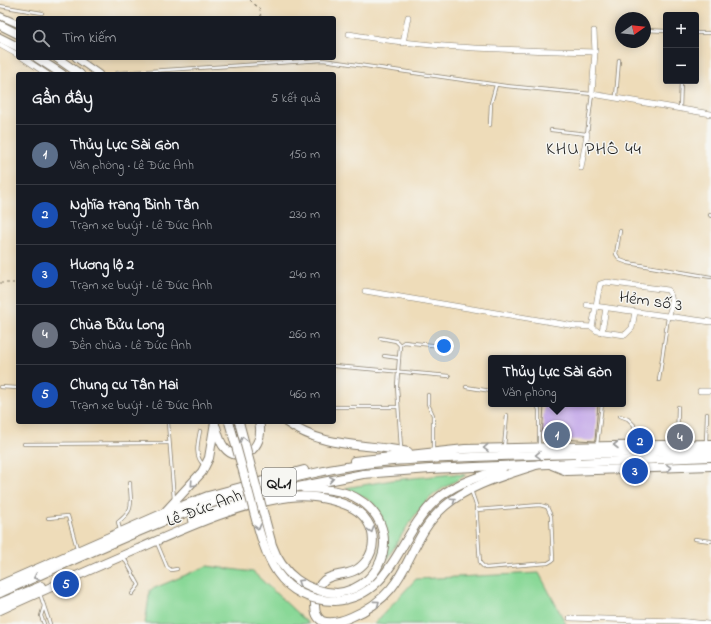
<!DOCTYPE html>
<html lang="vi">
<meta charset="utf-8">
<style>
:root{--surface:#171b24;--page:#20242c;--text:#f1f3f6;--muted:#9ea1a6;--line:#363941;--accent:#d93025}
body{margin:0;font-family:"Indie Flower",sans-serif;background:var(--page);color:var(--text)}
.controls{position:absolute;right:12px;top:12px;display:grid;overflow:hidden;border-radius:4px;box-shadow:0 2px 10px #0003}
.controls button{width:36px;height:36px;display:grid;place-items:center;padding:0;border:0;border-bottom:1px solid var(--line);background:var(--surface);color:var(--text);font:20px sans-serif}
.compass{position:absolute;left:615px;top:12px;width:36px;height:36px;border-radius:50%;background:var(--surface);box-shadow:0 2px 10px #0003;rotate:76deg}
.you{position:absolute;left:444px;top:346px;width:14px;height:14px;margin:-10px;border:3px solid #fff;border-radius:50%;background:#1a73e8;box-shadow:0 0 0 6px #1a73e833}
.badge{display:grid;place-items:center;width:26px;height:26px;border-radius:50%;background:var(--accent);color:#fff;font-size:13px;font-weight:700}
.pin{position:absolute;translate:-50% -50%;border:2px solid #fff;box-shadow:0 1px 4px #0006}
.popup{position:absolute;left:488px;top:355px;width:138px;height:52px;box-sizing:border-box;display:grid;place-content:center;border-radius:4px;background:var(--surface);filter:drop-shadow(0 1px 3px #0005);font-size:13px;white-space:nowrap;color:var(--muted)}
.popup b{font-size:15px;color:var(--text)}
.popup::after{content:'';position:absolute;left:50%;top:100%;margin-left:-8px;border:8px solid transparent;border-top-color:var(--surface)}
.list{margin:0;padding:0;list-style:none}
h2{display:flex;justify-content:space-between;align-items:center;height:52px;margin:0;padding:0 16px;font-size:17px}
h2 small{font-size:13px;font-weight:400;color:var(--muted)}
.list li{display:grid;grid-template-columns:26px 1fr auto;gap:12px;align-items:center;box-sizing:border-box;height:60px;padding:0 16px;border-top:1px solid var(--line)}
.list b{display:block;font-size:15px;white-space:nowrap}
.list p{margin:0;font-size:13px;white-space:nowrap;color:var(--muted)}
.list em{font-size:13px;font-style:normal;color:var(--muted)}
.icon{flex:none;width:22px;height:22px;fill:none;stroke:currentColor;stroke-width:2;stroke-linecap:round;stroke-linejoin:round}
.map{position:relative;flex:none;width:711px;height:624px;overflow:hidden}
.search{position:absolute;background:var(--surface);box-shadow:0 2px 10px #0003;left:16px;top:16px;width:320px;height:44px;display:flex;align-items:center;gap:10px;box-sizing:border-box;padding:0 14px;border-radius:4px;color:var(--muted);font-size:15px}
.panel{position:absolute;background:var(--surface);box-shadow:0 2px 10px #0003;left:16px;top:72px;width:320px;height:352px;border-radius:4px}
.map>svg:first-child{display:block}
</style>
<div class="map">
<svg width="711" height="624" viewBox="0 0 711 624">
<rect width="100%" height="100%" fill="#f6f6f2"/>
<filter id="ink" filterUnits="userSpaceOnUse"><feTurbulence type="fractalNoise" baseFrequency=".025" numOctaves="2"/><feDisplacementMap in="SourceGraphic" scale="8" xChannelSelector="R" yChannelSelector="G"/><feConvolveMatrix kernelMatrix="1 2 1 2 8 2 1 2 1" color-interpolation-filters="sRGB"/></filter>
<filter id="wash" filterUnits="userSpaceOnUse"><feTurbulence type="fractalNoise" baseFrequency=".012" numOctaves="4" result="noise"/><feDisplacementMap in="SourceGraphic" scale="16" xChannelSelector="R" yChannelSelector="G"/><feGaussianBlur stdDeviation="0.9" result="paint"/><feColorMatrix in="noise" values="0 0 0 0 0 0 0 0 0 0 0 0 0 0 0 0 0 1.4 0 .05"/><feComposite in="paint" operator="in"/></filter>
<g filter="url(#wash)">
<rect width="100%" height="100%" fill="#eedcb9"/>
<g fill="#89d897" stroke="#527a5a">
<path d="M454,474L466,475C454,482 440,489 430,498C405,522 393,555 371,581L376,574C378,563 385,529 383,521C380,504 360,493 345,488L393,480Z"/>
<path d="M207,566L253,572L309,624H145L150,590Z"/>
<path d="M539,573L566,624H374L416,579Z"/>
</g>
<g id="blocks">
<path fill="#bd9ee7" d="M544,404H598L595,441L542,438Z"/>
</g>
</g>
<g filter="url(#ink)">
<use href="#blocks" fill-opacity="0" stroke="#857c6a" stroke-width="1"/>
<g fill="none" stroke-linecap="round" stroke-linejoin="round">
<defs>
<g id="service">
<path d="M0,6L42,13"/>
<path d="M646,30L666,31"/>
<path d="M696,33H711"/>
<path d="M117,73L323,60L506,86L592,94L587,134L551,130"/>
<path d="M616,97L619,60"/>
<path d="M680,109L681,81"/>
<path d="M490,125L491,103L496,85"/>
<path d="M710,215L711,216"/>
<path d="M620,231L616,254L620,260L628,263L711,277"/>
<path d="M380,338L396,341L400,345"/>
<path d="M384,356L399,358"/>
<path d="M334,366L449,376"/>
<path d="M659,380L668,317"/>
<path d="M0,387L18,388"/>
<path d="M466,387L491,391"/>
<path d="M428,395V404L433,415V452"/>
<path d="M537,404L539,410V446"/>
<path d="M334,407H397"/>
<path d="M620,416L628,419L634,425L636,444"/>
<path d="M168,422L174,500"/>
<path d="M200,431C198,442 194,456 203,464"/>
<path d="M706,443L707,414"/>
<path d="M24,444L168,443"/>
<path d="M677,444L678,407"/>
<path d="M597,445L602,404"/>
<path d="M504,447L507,415"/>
<path d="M401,448L397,386L400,345L404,342L450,347"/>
<path d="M468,481L476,505L480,563L485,568L548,563L553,560L551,516L547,507L540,505L476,510"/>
<path d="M48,518L68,516L77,548"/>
<path d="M120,530L118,522C136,509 130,502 130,483"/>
<path d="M695,539L711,541"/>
<path d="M157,543L167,567L171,570L177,569"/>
<path d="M123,556L139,585L132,594"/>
<path d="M40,594L50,624"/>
<path d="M44,606L41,616L44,624"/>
</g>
<g id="minor">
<path d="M594,31L595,52L592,94L711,114"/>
<path d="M349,34C430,49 513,50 595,52"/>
<path d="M403,43L408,17"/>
<path d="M0,45L18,55"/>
<path d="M23,58L47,74"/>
<path d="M581,168L587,134"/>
<path d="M365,291L575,326L592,327L597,331L625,335L632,328L635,312"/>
<path d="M587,305L711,322"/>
<path d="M592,327L600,284L606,282L668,290C674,300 672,307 668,317"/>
<path d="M602,332L606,308"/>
<path d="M700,391H711"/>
<path d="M570,618L678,621L708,624"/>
</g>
<g id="tertiary">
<path d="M0,16L18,24"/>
<path d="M76,58L99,74"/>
</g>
<g id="trunk">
<path d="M0,25L18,34"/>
<path d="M0,38L18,47"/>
<path d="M37,58L62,74"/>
<path d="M57,58L80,74"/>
<path d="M286,422C327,450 362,442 408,452"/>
<path d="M216,427C218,433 219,441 224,447C238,466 266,449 259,422"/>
<path d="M354,461L465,449L711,444"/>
<path d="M552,465L567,471L711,466"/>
<path d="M304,488C322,489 342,489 358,499C402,525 387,587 337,593"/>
<path d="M166,511L202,472L209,458L215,422"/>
<path d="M193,520L239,503L293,488L363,474L430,469L711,457"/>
<path d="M0,585L164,513L208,496L304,470"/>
<path d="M0,593C101,548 201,499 310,474C372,459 437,458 501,456C571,454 641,453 711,450"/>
<path d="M335,601C393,597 398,536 434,502C452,484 478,477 502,469"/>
<path d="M0,603L41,586"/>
<path d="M0,610C46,589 92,569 138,549C186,528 237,504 290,497C312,494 355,501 367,521C375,533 375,550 366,561C347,586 320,561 315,602C315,610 315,616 322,621C331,624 342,621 351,617C414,591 403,542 445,506C470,484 507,475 539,464"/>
</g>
</defs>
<use href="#service" stroke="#857c6a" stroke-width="4"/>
<use href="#minor" stroke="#857c6a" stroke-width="6"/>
<use href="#tertiary" stroke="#857c6a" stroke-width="8"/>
<use href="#trunk" stroke="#857c6a" stroke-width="10"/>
<g stroke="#857c6a" stroke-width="1" stroke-dasharray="3 3" stroke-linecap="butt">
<path d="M250,0L260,10L261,18"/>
<path d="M0,283H14"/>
</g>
<use href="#service" stroke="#fff" stroke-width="2.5"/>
<use href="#minor" stroke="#fff" stroke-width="5"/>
<use href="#tertiary" stroke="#fff" stroke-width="6"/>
<use href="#trunk" stroke="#fff" stroke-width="8"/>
<defs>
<g id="trunk-bridge">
<path d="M229,422C237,448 244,475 251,501C264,549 273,600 335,601"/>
<path d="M239,422L272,545C282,574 306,592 337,593"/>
</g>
</defs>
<use href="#trunk-bridge" stroke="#857c6a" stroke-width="10" stroke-linecap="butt"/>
<use href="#trunk-bridge" stroke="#fff" stroke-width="8"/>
</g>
<defs><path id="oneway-chevron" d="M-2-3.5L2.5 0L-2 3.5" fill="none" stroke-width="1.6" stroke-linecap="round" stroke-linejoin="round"/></defs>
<g stroke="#999">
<use href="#oneway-chevron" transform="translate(243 439) rotate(-105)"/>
<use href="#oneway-chevron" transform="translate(616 445) rotate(180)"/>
<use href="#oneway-chevron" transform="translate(486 448) rotate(178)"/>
<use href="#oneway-chevron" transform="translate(538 455) rotate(178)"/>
<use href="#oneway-chevron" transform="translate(669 468) rotate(-2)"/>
<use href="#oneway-chevron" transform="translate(331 479) rotate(-10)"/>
<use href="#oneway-chevron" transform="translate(193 484) rotate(133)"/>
<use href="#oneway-chevron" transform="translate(453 500) rotate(-36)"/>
<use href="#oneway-chevron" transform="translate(258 527) rotate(75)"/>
<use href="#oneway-chevron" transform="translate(371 530) rotate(73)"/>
<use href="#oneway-chevron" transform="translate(36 577) rotate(156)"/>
<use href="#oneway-chevron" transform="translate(300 582) rotate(-148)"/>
<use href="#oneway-chevron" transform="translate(377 603) rotate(-36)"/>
</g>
</g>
<g text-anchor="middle" stroke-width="3" stroke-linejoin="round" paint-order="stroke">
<rect fill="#f6f6f2" stroke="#5d5d5c" stroke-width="1" x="262" y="468" width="34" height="28" rx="3"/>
<g font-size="16" font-weight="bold" fill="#1c1c1c">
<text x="279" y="488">QL.1</text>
</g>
<g font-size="17" fill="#1c1c1c" stroke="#f6f6f2">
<text transform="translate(651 300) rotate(8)" y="6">Hẻm số 3</text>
<text transform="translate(204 507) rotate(-20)" y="6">Lê Đức Anh</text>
</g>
<g font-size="18" letter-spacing="1" fill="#1c1c1c" stroke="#f6f6f2">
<text x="594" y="154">KHU PHỐ 44</text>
</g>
</g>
</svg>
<div class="controls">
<button>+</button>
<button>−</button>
</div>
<svg class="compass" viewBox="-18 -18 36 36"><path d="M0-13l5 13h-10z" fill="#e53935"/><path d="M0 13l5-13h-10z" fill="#9ea1a6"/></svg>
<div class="you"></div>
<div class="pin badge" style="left:557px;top:435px;background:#5c6f8a">1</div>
<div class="popup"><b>Thủy Lực Sài Gòn</b>Văn phòng</div>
<div class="pin badge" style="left:640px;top:441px;background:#1a4fb4">2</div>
<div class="pin badge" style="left:635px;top:471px;background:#1a4fb4">3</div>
<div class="pin badge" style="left:680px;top:437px;background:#6b7280">4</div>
<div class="pin badge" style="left:66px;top:584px;background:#1a4fb4">5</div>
<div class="search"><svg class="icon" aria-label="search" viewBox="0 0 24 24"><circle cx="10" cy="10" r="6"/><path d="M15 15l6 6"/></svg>Tìm kiếm</div>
<section class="panel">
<h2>Gần đây<small>5 kết quả</small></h2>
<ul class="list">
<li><span class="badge" style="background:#5c6f8a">1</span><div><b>Thủy Lực Sài Gòn</b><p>Văn phòng · Lê Đức Anh</p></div><em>150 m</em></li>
<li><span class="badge" style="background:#1a4fb4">2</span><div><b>Nghĩa trang Bình Tân</b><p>Trạm xe buýt · Lê Đức Anh</p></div><em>230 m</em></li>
<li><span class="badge" style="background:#1a4fb4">3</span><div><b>Hương lộ 2</b><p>Trạm xe buýt · Lê Đức Anh</p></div><em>240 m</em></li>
<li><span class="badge" style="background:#6b7280">4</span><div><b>Chùa Bửu Long</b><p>Đền chùa · Lê Đức Anh</p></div><em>260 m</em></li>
<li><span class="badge" style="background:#1a4fb4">5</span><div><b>Chung cư Tân Mai</b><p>Trạm xe buýt · Lê Đức Anh</p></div><em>460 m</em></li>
</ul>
</section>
</div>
